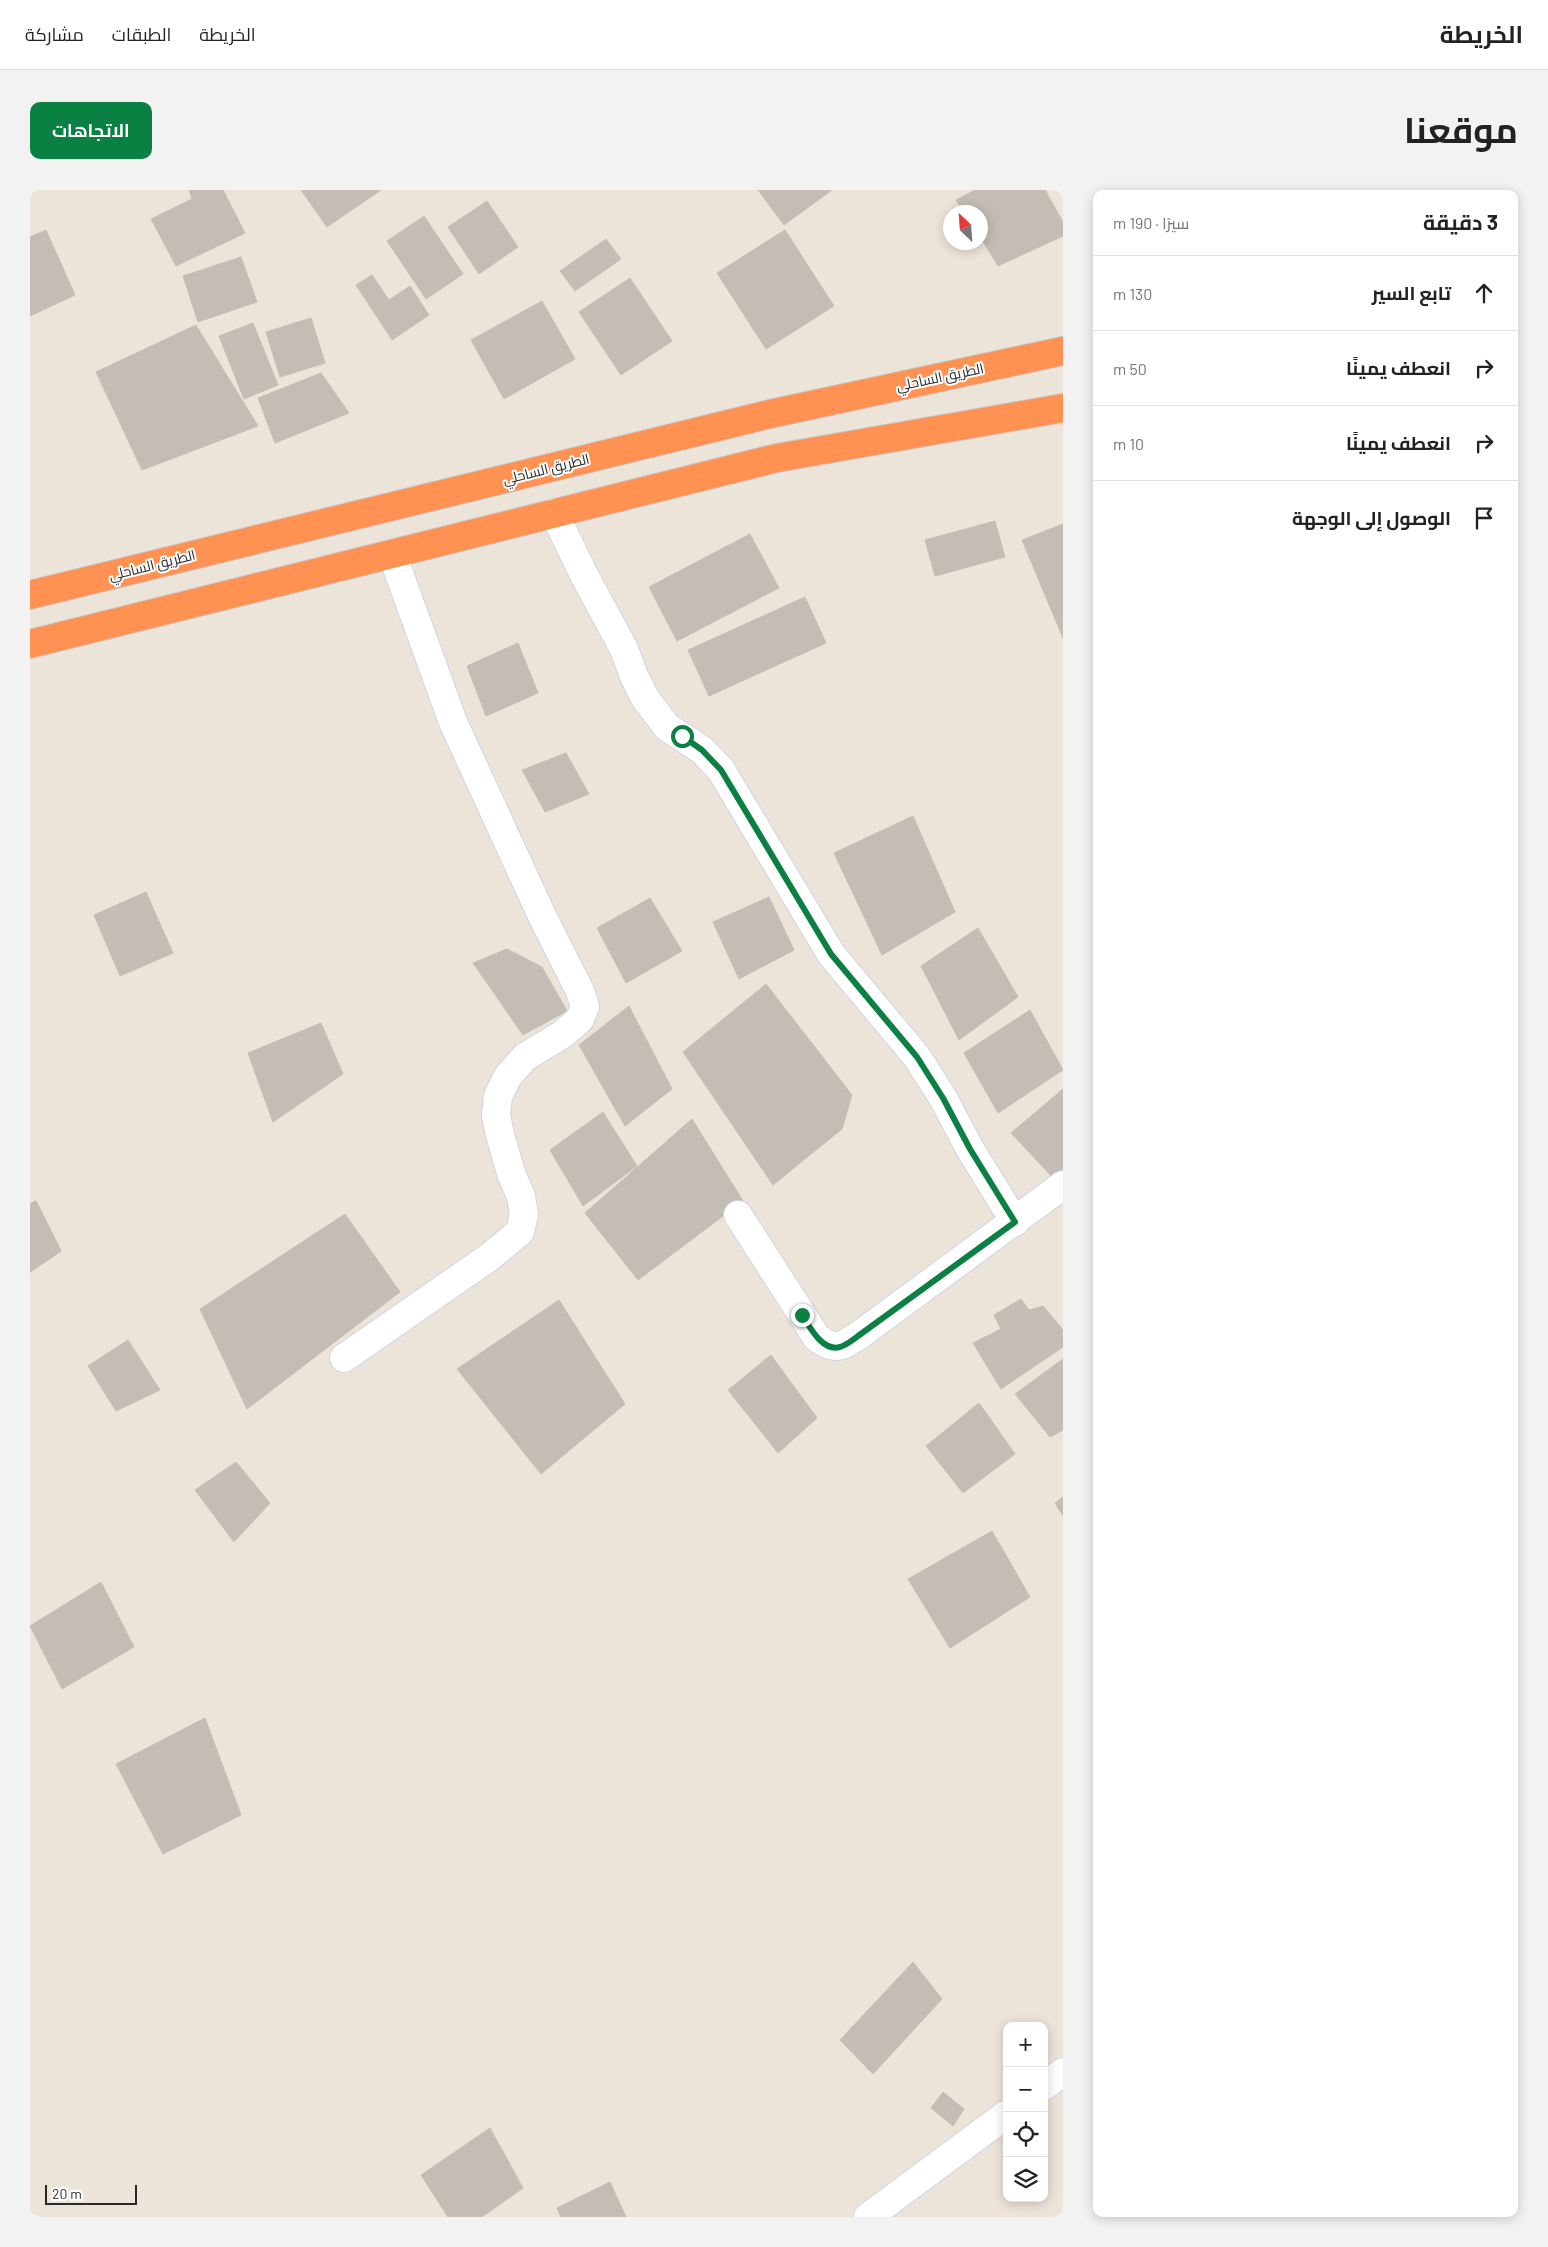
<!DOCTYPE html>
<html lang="ar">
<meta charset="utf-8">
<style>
:root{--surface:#fff;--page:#f2f2f2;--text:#222;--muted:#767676;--line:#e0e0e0;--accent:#0b8043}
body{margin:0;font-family:Barlow,Cairo,sans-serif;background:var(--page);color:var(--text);direction:rtl}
.controls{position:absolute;right:15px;bottom:15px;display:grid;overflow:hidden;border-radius:10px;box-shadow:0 2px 12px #0003}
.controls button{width:45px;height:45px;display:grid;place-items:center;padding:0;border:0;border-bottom:1px solid var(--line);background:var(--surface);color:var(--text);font:25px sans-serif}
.compass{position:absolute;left:913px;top:15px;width:45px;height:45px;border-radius:50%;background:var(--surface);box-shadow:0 2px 12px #0003;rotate:335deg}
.scale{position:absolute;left:15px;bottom:12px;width:92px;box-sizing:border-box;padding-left:5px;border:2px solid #292929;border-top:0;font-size:14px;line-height:18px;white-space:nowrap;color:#292929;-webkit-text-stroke:4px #fff;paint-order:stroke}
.stop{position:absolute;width:15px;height:15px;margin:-11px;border:4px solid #0b8043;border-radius:50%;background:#fff}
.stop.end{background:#0b8043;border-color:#fff;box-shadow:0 1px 5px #0008}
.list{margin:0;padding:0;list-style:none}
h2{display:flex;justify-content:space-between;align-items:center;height:65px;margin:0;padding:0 20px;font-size:21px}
h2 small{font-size:16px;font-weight:400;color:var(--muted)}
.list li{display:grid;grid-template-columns:32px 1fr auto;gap:15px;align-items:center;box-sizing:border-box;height:75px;padding:0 20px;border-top:1px solid var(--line)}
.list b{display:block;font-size:19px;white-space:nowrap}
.list em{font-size:16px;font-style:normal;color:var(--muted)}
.icon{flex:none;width:28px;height:28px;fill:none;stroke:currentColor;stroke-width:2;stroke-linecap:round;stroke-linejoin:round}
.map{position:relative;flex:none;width:1033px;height:2027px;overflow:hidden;direction:ltr;border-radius:10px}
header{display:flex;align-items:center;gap:30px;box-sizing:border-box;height:70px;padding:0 25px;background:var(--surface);border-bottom:1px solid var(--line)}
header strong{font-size:24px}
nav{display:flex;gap:28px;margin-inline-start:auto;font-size:18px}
.intro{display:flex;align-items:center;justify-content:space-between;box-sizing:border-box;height:120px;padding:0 30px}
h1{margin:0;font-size:35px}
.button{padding:12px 22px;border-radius:10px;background:var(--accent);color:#fff;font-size:18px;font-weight:700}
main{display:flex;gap:30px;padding:0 30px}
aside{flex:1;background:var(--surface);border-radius:10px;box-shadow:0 2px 12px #0003}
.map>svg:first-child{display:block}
</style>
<header>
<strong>الخريطة</strong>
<nav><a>الخريطة</a><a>الطبقات</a><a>مشاركة</a></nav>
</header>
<div class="intro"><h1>موقعنا</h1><a class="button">الاتجاهات</a></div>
<main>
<aside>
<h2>3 دقيقة<small>سيرًا · 190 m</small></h2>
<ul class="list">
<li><svg class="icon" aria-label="ahead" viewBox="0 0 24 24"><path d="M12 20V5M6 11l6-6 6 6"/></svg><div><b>تابع السير</b></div><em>130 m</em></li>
<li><svg class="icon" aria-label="right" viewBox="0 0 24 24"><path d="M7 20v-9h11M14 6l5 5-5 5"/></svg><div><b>انعطف يمينًا</b></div><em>50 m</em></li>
<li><svg class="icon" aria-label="right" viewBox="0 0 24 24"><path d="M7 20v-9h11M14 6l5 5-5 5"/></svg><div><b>انعطف يمينًا</b></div><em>10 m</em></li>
<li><svg class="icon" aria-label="arrive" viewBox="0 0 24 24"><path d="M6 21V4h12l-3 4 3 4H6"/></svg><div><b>الوصول إلى الوجهة</b></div></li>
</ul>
</aside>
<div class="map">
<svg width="1033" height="2027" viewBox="0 0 1033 2027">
<rect width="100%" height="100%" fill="#ece3d9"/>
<g fill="#c4bdb6" stroke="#c8bfb3">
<path d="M159,0H193L215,43L146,76L121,29L162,9Z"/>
<path d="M271,0H351L297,37Z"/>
<path d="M728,0H802L754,35Z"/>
<path d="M945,0H1015L1033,32V46L968,76L951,48V22H934L926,10Z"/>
<path d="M457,11L488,57L449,84L418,37Z"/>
<path d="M394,26L433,84L396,109L357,51Z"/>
<path d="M16,40L45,105L0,126V47Z"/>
<path d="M755,40L804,116L736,159L687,83Z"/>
<path d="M576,49L591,69L545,101L530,81Z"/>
<path d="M211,67L227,112L168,132L153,86Z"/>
<path d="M342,85L359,110L380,96L399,125L362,150L326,95Z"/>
<path d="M600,88L642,151L591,185L549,122Z"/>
<path d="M512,111L545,169L474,209L441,150Z"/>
<path d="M281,128L295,173L250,187L236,142Z"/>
<path d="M223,133L248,195L214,209L189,146Z"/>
<path d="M166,135L228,236L112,280L66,182Z"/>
<path d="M291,183L319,223L245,253L228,208Z"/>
<path d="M965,331L975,367L905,386L895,350Z"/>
<path d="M1033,334V448L992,350Z"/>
<path d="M720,344L749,398L647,451L619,397Z"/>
<path d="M775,407L796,453L679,506L658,460Z"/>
<path d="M488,453L508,503L456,526L437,476Z"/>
<path d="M536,563L559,604L515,622L492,580Z"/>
<path d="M883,626L925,722L852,765L804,663Z"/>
<path d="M116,702L143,763L90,786L64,725Z"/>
<path d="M739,707L764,760L709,789L683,732Z"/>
<path d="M620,708L652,761L596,793L567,738Z"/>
<path d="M948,738L988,807L929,850L891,776Z"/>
<path d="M477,759L512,777L537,821L493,845L443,773Z"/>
<path d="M736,794L822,905L812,939L743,995L653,862Z"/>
<path d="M599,816L642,899L595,936L549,855Z"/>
<path d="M1000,820L1033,880L968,923L934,863Z"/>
<path d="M291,833L313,884L243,932L218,863Z"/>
<path d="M1033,899V983L1025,990L981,943Z"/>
<path d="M573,922L607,976L553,1016L520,960Z"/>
<path d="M662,929L713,1011L608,1090L555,1023Z"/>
<path d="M6,1011L31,1061L0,1082V1014Z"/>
<path d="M6,1011L31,1061L0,1082V1014Z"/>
<path d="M315,1024L370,1102L217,1219L170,1119Z"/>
<path d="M991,1109L999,1120L1013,1116L1033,1140V1157L971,1199L943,1153L971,1139L964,1125Z"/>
<path d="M529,1110L595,1214L511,1284L427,1179Z"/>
<path d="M98,1150L130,1200L86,1221L58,1176Z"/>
<path d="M741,1165L787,1228L748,1263L698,1200Z"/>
<path d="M1033,1169V1240L1020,1247L985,1204Z"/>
<path d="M949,1213L985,1264L933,1303L896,1256Z"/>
<path d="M206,1272L240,1313L204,1352L165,1300Z"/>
<path d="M1033,1307V1326L1025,1313Z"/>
<path d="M962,1341L1000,1407L920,1458L878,1389Z"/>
<path d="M71,1392L104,1457L32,1499L0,1436Z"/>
<path d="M175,1528L211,1625L133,1664L86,1574Z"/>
<path d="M883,1772L912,1809L843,1884L810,1850Z"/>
<path d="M913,1902L934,1919L923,1936L901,1918Z"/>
<path d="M460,1938L493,1998L452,2027H418L391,1985Z"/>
<path d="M580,1992L596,2027H531L527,2018Z"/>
</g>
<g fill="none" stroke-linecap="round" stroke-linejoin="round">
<defs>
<g id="street">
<path d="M524,323L554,385L594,459L604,486L615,508L637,537L672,560L691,580L801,764L887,867L913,908L940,959L985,1032"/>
<path d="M708,1025L787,1148C807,1161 810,1157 828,1146L1033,995"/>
<path d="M314,1168L458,1068L490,1042L494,1024L491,1006L482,986L470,945L466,925L468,906L478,886L495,867L533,844L550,829L555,816L550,801L513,728L423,532L362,364"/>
<path d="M1014,1896L1033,1882"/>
<path d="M838,2027L977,1924"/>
</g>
<g id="highway">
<path d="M0,405L740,224L1033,161"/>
<path d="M0,454L747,268L1033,218"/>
</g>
</defs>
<use href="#street" stroke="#ced4e3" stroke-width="30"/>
<use href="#highway" stroke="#c7c7c7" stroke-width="30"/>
<use href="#street" stroke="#fff" stroke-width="28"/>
<use href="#highway" stroke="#ff9252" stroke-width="28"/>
</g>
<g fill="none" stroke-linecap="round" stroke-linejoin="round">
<path stroke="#0b8043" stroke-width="6" d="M652,546L672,560L691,580L801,764L887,867L913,908L940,959L985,1032L828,1146C823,1150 816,1155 810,1157C792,1162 780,1137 772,1125"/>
</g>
<g text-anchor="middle" stroke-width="4" stroke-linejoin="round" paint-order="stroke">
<g font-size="14" fill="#292929" stroke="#fff">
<text transform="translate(910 187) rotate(-12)" y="5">الطريق الساحلي</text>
<text transform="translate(516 279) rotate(-14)" y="5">الطريق الساحلي</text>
<text transform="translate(122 375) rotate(-14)" y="5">الطريق الساحلي</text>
</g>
</g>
</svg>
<div class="controls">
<button>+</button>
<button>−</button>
<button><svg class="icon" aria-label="locate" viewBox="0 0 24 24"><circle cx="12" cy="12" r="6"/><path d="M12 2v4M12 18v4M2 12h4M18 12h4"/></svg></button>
<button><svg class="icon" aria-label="layers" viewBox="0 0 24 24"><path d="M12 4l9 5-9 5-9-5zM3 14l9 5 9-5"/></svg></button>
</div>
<svg class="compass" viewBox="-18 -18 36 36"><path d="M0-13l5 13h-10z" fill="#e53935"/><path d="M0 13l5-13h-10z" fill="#767676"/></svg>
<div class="scale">20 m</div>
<div class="stop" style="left:652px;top:546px"></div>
<div class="stop end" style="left:772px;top:1125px"></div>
</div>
</main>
